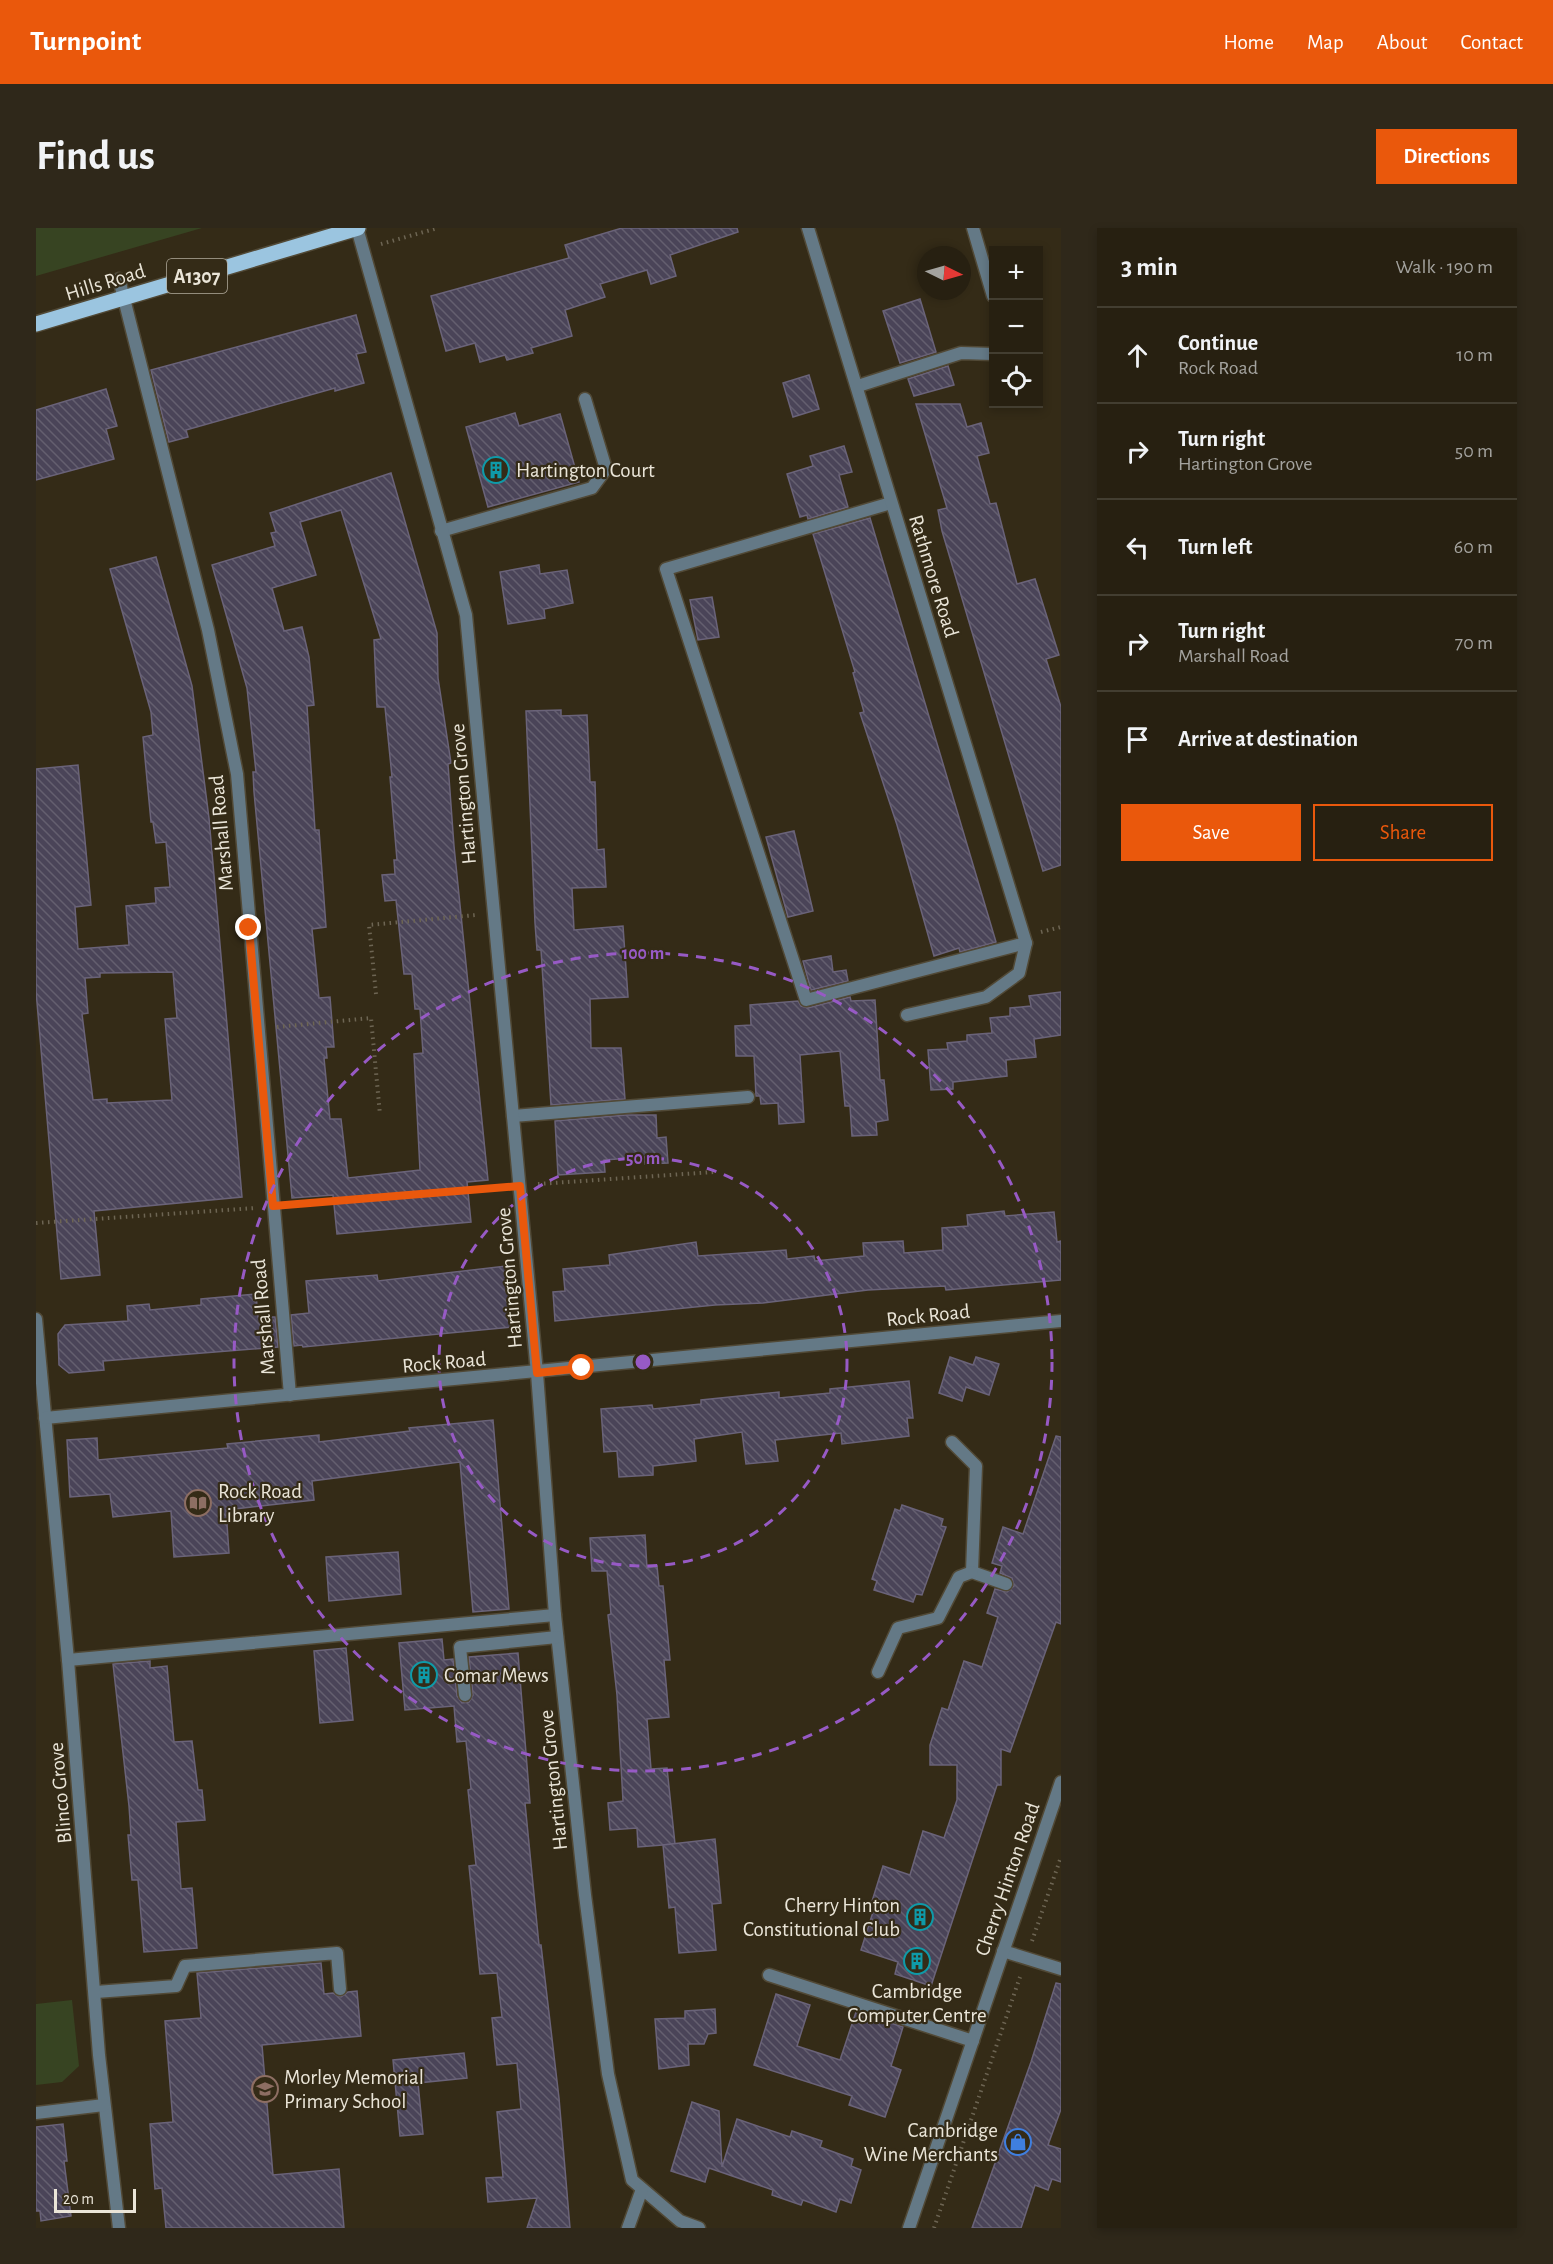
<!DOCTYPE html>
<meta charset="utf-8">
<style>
:root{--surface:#272011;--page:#2f281a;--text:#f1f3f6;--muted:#a4a39f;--line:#433e31;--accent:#ea580c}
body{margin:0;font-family:"Alegreya Sans",sans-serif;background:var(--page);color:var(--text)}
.controls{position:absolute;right:18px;top:18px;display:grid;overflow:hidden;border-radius:0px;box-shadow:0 3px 9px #0003}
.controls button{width:54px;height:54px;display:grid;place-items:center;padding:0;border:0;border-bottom:2px solid var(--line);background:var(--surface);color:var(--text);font:30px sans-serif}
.compass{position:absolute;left:881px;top:18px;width:54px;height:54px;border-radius:50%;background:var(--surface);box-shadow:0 3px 9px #0003;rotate:95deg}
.scale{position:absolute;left:18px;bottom:15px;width:82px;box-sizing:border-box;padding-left:6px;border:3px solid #eae5d8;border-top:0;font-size:16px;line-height:21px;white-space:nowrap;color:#eae5d8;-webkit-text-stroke:4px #342b17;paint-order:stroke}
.stop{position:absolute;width:18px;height:18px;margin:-14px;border:4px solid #ea580c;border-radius:50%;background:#fff}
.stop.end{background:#ea580c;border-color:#fff;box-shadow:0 2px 6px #0008}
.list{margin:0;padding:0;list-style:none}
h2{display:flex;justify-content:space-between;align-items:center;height:78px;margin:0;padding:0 24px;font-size:26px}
h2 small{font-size:20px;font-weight:400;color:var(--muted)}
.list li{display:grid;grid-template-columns:39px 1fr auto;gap:18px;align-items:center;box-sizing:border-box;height:96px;padding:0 24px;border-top:2px solid var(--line)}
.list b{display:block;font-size:22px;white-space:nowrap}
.list p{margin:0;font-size:20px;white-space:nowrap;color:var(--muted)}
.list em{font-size:20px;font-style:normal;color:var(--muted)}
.actions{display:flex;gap:12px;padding:18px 24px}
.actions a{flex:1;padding:14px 0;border:2px solid var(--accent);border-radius:0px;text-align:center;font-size:21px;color:var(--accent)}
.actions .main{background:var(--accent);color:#fff}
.icon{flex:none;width:33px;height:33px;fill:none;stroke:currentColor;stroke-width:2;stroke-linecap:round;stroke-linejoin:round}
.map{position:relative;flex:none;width:1025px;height:2000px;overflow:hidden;border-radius:0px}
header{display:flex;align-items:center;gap:36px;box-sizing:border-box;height:84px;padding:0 30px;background:var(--accent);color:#fff}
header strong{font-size:28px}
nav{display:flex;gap:33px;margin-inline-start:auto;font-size:21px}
.intro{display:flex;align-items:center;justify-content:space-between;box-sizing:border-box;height:144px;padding:0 36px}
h1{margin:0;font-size:42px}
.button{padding:15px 27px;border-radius:0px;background:var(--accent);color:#fff;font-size:21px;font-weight:700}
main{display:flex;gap:36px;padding:0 36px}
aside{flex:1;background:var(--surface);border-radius:0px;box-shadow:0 3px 9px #0003}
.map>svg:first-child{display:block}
</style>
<header>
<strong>Turnpoint</strong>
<nav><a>Home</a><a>Map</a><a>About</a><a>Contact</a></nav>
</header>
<div class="intro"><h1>Find us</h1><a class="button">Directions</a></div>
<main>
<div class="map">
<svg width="1025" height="2000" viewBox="0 0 1025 2000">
<defs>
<pattern id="building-back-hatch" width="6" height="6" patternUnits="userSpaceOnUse" patternTransform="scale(1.5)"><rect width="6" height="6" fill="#4a4458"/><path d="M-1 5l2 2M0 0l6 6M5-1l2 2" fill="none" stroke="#645f6f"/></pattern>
</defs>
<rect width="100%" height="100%" fill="#342b17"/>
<g fill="#374422">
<path d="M0,0H166L0,48Z"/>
<path d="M36,1772L43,1838L26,1854L0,1857V1776Z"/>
</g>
<g fill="url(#building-back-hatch)" stroke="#6a6379" stroke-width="1.5" fill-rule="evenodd">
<path d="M586,0H701L702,4L634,27L640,48L615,56L611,42L564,56L569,69L529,82L536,108L495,120L497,125L471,132L469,127L444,134L439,115L410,123L395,68L533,30L529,17Z"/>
<path d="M884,71L900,124L864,135L847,83Z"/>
<path d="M320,87L330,124L320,126L328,155L299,163V160L150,202L152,209L133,214L115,142Z"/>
<path d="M912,138L918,157L878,168L872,151Z"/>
<path d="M773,147L783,181L757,189L747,155Z"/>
<path d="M70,161L81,198L70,201L78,231L0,252V182Z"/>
<path d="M880,176H924L931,199L945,195L953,225L941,228L954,276L960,275L981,356L999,351L1023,427L1010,431L1025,479V637L1007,643L906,303L902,282L911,280Z"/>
<path d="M479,185L483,198L524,186L543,254L452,279L430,199Z"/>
<path d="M808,218L816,244L803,247L812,279L772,291L771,287L764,289L751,246L777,238L774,228Z"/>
<path d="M355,245L401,405L402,450L415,535L412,536L418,618L452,952L431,954L435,994L301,1006L297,967L256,970L218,564L217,544H220L211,460L176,337L239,318L235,305L240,304L234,285ZM305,282L345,411L338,412L341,479H349L356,549H354L361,632H358L359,646L346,647L349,673L360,672L368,746H376L379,781H384L387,825L378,826L384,942L312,950L305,891H294L288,830H291L290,819H298L294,769L283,770L276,701L290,699L283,602H279L271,478L278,477L273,429L266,399L248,403L236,360L280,347L264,294Z"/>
<path d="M834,290L960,714L924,724L923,720L898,728L861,597L824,485L828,484L817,445L819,444L777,306Z"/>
<path d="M120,329L156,458L173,590L206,969L58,983L64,1047L25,1051L0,763V541L42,537L55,677L39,679L42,721L93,717L90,678L120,675L119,660L134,659L130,614L120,615L117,594H115L107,509L117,507L115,484L74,341ZM137,744L141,790L129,791L136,872L71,875V871L57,872L46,786L52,785L49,750L64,749V745Z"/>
<path d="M503,337L504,346L531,342L537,375L508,381L509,390L472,396L464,344Z"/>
<path d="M676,369L683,409L662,412L654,372Z"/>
<path d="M525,482V488L551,487L554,554H559L561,622L568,621L570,659L536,660L538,702L587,698L592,769L554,771L555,820H585L589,871L515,877L505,722H501L499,695L490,483Z"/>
<path d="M758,603L777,683L752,689L730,609Z"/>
<path d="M795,728L797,744L810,742L812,753L775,762L767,733Z"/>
<path d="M1025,764V807L998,811L1000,829L970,832L971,848L917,854V861L895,862L892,822L912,821L911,815L931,813V807L956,805L954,790L974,788V780L995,778L993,768Z"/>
<path d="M814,769L815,773L839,772L844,852H848L852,892L840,894L841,907L816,908L814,878H809L804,823L764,827L768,894L743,896L742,875L725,876L724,868H720L718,828H700L699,798L715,797L714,777L762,773L765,778L772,780Z"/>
<path d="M590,887H620L621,910L630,909L632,935L609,936L608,929L568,932L569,944L522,947L519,893Z"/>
<path d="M968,983L969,988L1018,984L1021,1014L1025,1013V1052L910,1062L909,1058L832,1062L727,1075L679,1077L519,1093L517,1064L529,1063L527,1041L574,1037L573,1027L660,1014L662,1028L750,1022L751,1031L778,1028L779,1033L828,1028L827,1015L867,1013L868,1025L907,1022L906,1000L932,998L931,987Z"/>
<path d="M470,1038L476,1099L267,1119L266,1117L258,1118L255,1087L273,1085L270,1053L341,1047L342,1053Z"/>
<path d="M220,1066L222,1089H239L242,1119L67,1133L68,1142L33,1145L23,1137L22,1106L29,1097L92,1093L91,1078L113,1076L114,1082L165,1077V1071Z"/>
<path d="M914,1129L937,1137L940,1129L963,1136L953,1167L930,1159L926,1173L903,1165Z"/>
<path d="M873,1153L877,1190H871L873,1208L806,1216L805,1205L739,1212L742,1233L710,1236L706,1204L658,1211L660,1233L617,1238V1247L583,1249L581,1223L568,1224L565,1181L616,1177L617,1181L665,1176V1172L743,1164V1170L794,1165V1161Z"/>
<path d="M457,1192L473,1381L437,1384L424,1234L276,1253L278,1272L190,1282L193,1325L138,1329L135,1283L77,1289L74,1266L34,1269L31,1212L61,1210L62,1232L192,1220L191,1216L283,1207V1214L374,1203L373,1200Z"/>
<path d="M1020,1208L1025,1209V1396L1020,1394L974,1524L965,1521V1557H961L895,1758L859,1746L862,1734L825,1722L837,1684L833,1683L847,1638L874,1647L887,1603L908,1610L921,1572V1537H894V1517L906,1480L912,1482L928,1433L946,1439L962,1389L951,1385L959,1361L971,1364L978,1358L976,1350L964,1345L966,1338L956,1335L967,1299L987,1306Z"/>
<path d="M866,1277L907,1291L905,1298L910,1299L886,1367L880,1366L877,1374L838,1362L841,1353L836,1351L859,1281L864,1283Z"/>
<path d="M609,1307L611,1340L621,1338L623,1358H627L634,1432H628L633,1489L611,1491L615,1541L631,1540L639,1616L602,1619L601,1600L574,1602L572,1575L587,1573L581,1467L572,1387L575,1386L571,1343H556L554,1310Z"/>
<path d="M362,1324L365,1366L293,1373L290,1329Z"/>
<path d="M406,1411L408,1432L417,1431L421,1468L426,1475L433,1474L437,1467L433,1429L482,1425L494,1575H489L503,1717H505L523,1870L534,2000H491L501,1970L452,1974L450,1950L467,1949L461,1884L485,1881L481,1835L461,1837L456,1790L466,1789L461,1745L444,1746L433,1638L440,1637L432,1562L435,1561L430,1513L421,1514L418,1478L369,1482L363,1415Z"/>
<path d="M310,1420L317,1492L284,1495L278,1423Z"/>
<path d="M114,1433V1440L131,1438L138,1514L156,1513L162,1562H166L169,1592L140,1594L145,1661L156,1660L161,1720L108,1724L102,1652H96L92,1607H95L93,1578L77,1436Z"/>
<path d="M679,1611L685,1675L676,1676L680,1722L643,1725L639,1679L633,1680L627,1617Z"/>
<path d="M285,1735L288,1766L297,1765L305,1769L312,1764L321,1763L325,1808L226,1817L237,1947L303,1941L308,2000H130L126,1960L119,1961L114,1896L137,1894L129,1793L165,1790L161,1745Z"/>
<path d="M1020,1755L1025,1756V1881L1012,1917L1025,1921V1954L1016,1951L1012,1962L999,1957L985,2000H936L995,1834Z"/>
<path d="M740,1766L774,1777L761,1818L804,1832L820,1784L867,1799L855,1838L865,1842L849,1889L813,1877L816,1868L718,1837Z"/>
<path d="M679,1781L680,1805L672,1806L668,1816H652L653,1837L623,1841L619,1791L649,1790V1783Z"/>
<path d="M428,1825L431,1850L382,1855L387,1906L364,1908L357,1832Z"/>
<path d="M656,1874L683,1883L686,1939L701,1891L754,1909L756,1903L786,1913L784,1919L817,1931L815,1938L825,1942L815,1975L804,1971L800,1984L767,1972L765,1977L736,1967L737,1962L673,1940L669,1954L635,1943Z"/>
<path d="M27,1896L31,1933H28L35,1988L5,1993L4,1983H0V1899Z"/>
</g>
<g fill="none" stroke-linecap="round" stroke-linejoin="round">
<defs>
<g id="service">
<path d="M937,0L957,68"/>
<path d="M822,158L925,125L957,126"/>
<path d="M855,275L630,341L770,772L990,715"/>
<path d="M405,303L556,260L570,241L549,171"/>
<path d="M477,888L712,869"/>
<path d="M916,1214L940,1238L936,1344L970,1356"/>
<path d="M32,1432L519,1387"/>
<path d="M842,1444L862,1400L902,1390L923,1349L936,1344"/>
<path d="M967,1723L1025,1741"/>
<path d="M733,1747L937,1813"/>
<path d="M60,1764L140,1758L149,1738L301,1725L304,1761"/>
</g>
<g id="minor">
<path d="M321,0L430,387L501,1145L519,1387L549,1667L572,1846L596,1952L644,1993L663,2000"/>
<path d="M772,0L990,715L983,745L950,769L871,787"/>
<path d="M83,51L172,402L201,546L254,1167"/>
<path d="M0,1091L32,1432L63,1827L83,2000"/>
<path d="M9,1190L1025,1093"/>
<path d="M429,1467L424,1419L521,1409"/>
<path d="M0,1885L68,1877"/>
<path d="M592,2000L606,1961"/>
</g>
<path id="tertiary" d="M873,2000L1025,1554"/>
<path id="primary" d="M0,96L322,0"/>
</defs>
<use href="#service" stroke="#514936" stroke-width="15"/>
<use href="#minor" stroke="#514936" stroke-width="15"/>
<use href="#tertiary" stroke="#514936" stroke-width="15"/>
<use href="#primary" stroke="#514936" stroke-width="18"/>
<g stroke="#6d6553" stroke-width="4" stroke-dasharray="1.5 4.5" stroke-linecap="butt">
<path d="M345,16L402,0"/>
<path d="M1005,704L1025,699"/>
<path d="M340,766L333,697L440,687"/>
<path d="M241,799L335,790L344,887"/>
<path d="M502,956L678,944"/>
<path d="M257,977L465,959"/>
<path d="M0,995L220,980"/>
<path d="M996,1713L1025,1629"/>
<path d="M898,2000L984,1749"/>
</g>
<use href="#service" stroke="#647986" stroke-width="12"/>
<use href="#minor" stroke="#647986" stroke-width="12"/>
<use href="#tertiary" stroke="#647986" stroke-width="12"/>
<use href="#primary" stroke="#9bc5e0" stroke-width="15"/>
</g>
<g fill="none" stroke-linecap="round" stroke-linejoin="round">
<path stroke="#ea580c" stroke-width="8" d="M213,700L237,978L484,958L501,1145L546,1140"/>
</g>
<g fill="none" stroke="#975ac5" stroke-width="3" stroke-dasharray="10 8">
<circle cx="607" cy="1134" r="204"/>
<circle cx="607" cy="1134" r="409"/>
</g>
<defs>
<symbol id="building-ring" viewBox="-11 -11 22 22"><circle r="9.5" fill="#342b17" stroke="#0f9aa8" stroke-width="1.5"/><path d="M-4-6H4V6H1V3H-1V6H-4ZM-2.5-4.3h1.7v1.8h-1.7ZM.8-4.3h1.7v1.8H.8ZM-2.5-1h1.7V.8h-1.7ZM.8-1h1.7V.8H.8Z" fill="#0f9aa8"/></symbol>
<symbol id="library-ring" viewBox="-11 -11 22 22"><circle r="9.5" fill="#342b17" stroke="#8d6e63" stroke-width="1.5"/><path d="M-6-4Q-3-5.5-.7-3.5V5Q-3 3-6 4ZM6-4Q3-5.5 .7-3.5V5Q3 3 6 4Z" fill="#8d6e63"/></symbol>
<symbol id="school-ring" viewBox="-11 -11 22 22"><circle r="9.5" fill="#342b17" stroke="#8d6e63" stroke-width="1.5"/><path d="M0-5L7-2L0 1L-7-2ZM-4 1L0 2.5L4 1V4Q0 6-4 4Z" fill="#8d6e63"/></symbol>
<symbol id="shop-ring" viewBox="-11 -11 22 22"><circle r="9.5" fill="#342b17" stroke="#3f7fe0" stroke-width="1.5"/><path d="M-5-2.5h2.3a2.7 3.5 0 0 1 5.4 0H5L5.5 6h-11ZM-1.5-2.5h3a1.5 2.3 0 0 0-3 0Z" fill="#3f7fe0"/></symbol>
</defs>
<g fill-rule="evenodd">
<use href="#building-ring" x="445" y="227" width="30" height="30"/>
<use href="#library-ring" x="147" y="1260" width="30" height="30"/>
<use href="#building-ring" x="373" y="1432" width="30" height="30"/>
<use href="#building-ring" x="869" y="1674" width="30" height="30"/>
<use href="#building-ring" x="866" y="1718" width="30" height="30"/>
<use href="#school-ring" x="214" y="1846" width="30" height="30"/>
<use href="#shop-ring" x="967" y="1899" width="30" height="30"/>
</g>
<g text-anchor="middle" stroke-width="4.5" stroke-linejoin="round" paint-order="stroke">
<rect fill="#342b17" stroke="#b3ad9e" stroke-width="1.5" x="131" y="31" width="60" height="34" rx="4.5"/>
<g font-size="20" font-weight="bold" fill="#eae5d8">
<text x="161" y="55">A1307</text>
</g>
<g font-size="21" fill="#eae5d8" stroke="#342b17">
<text transform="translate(69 54) rotate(-17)" y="7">Hills Road</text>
<text transform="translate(898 348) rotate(73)" y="7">Rathmore Road</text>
<text transform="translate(427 566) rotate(-95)" y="7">Hartington Grove</text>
<text transform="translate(185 605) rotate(-95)" y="7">Marshall Road</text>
<text transform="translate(473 1050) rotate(-95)" y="7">Hartington Grove</text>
<text transform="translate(892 1087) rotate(-6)" y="7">Rock Road</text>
<text transform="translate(227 1089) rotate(-95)" y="7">Marshall Road</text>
<text transform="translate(408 1134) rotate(-5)" y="7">Rock Road</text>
<text transform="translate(517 1552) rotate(-96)" y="7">Hartington Grove</text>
<text transform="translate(24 1565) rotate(-95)" y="7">Blinco Grove</text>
<text transform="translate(971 1651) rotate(-71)" y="7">Cherry Hinton Road</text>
</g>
<g font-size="21" fill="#eae5d8" stroke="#342b17" text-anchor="start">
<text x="480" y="249">Hartington Court</text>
<text x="182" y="1270">Rock Road<tspan x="182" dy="24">Library</tspan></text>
<text x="408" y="1454">Comar Mews</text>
<text x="864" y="1684" text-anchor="end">Cherry Hinton<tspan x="864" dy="24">Constitutional Club</tspan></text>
<text x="881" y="1770" text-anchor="middle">Cambridge<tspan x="881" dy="24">Computer Centre</tspan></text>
<text x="248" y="1856">Morley Memorial<tspan x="248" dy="24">Primary School</tspan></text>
<text x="962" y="1909" text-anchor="end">Cambridge<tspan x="962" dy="24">Wine Merchants</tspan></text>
</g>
</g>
<circle cx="607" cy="1134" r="9" fill="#975ac5" stroke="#342b17" stroke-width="3"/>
<g font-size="18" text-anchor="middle" font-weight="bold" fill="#975ac5" stroke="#342b17" stroke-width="4.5" stroke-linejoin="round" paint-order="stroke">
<text x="607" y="731">100 m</text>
<text x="607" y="936">50 m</text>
</g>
</svg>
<div class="controls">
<button>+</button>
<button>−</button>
<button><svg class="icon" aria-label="locate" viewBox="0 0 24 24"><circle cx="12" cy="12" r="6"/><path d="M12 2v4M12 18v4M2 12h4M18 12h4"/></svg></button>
</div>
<svg class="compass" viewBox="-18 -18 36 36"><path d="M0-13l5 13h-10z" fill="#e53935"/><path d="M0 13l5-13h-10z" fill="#a4a39f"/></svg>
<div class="scale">20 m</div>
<div class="stop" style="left:546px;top:1140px"></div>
<div class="stop end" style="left:213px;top:700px"></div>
</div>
<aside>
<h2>3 min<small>Walk · 190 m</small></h2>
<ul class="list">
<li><svg class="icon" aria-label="ahead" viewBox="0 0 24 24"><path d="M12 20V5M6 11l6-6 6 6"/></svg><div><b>Continue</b><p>Rock Road</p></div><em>10 m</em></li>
<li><svg class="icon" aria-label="right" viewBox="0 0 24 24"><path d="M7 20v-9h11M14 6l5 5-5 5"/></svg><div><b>Turn right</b><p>Hartington Grove</p></div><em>50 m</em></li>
<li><svg class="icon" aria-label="left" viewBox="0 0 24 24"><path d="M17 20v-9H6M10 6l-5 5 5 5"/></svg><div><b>Turn left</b></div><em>60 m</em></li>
<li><svg class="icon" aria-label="right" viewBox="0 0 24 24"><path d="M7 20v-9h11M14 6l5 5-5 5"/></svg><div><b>Turn right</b><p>Marshall Road</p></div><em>70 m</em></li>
<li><svg class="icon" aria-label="arrive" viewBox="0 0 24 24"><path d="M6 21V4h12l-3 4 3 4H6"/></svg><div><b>Arrive at destination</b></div></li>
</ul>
<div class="actions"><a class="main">Save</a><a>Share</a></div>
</aside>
</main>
